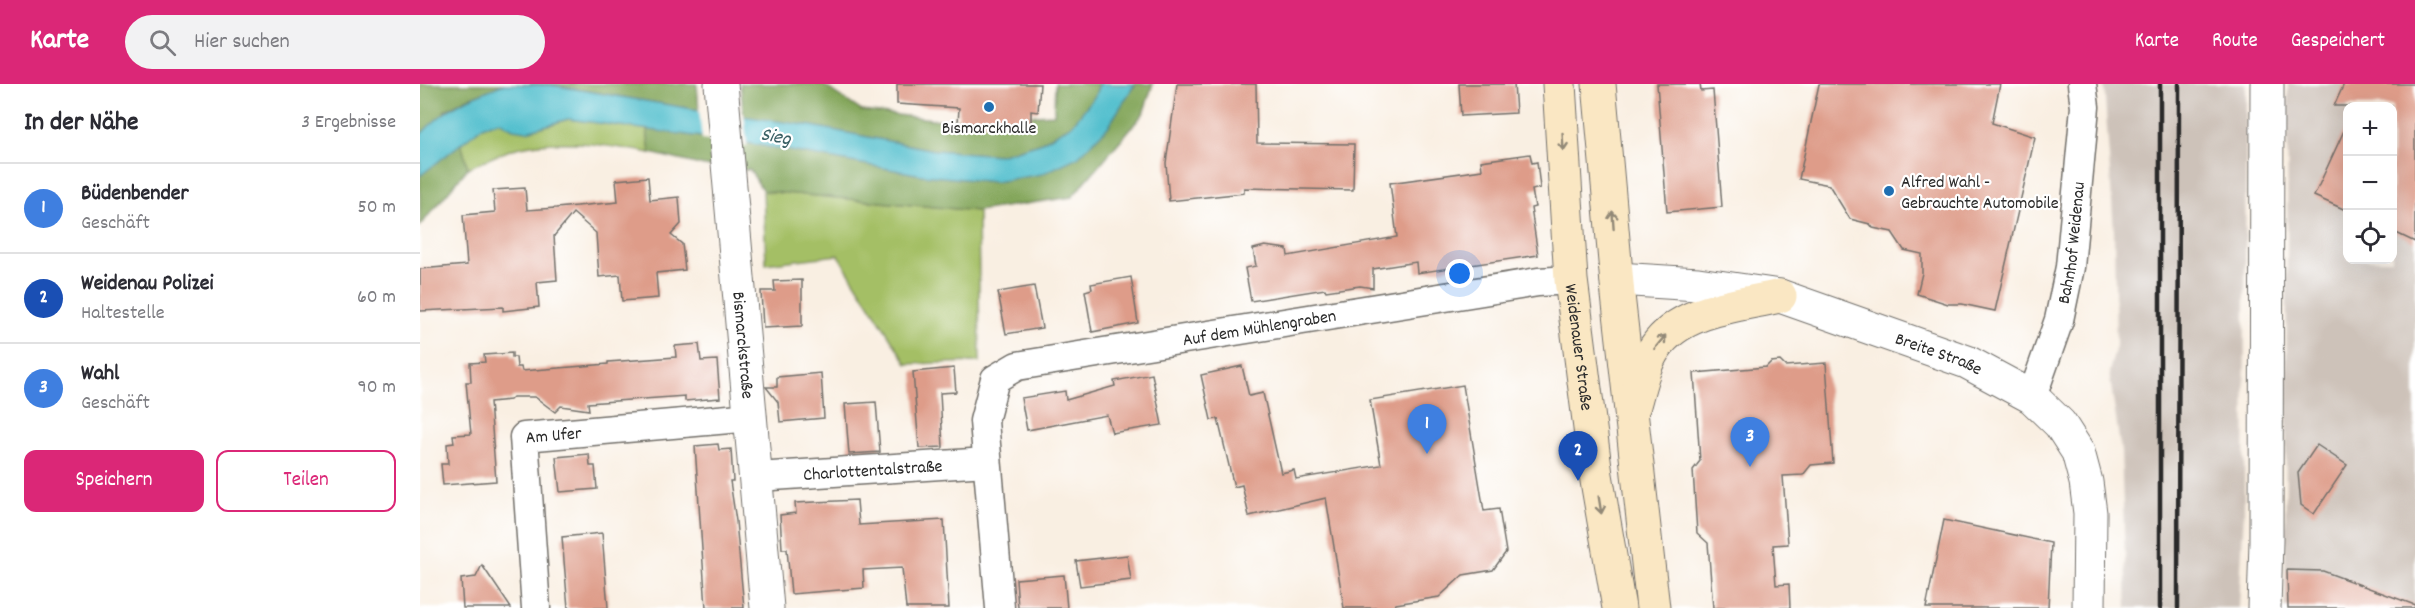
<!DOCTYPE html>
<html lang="de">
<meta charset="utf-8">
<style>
:root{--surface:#fff;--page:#f2f2f3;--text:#2b2b33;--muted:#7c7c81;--line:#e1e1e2;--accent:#db2777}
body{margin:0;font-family:Dekko,sans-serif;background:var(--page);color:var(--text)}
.controls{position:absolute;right:18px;top:18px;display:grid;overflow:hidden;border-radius:12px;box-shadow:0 6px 24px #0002}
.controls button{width:54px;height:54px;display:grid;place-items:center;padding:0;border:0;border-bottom:2px solid var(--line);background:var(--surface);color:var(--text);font:30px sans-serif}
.you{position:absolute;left:1040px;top:190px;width:21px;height:21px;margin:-15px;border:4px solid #fff;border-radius:50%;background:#1a73e8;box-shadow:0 0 0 9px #1a73e833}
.badge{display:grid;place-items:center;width:39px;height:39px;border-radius:50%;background:var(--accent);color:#fff;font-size:20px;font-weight:700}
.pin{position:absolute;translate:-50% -50px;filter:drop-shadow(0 2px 3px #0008)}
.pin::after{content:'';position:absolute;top:32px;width:21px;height:18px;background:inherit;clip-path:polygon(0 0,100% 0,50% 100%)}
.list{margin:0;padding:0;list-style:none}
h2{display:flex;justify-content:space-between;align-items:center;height:78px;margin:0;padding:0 24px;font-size:26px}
h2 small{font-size:20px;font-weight:400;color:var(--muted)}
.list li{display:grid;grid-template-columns:39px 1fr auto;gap:18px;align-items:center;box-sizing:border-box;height:90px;padding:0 24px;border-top:2px solid var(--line)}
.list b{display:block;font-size:22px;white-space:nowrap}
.list p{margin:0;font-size:20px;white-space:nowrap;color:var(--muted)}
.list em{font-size:20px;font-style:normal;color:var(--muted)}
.actions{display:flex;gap:12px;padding:18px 24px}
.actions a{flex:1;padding:14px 0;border:2px solid var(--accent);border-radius:12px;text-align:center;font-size:21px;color:var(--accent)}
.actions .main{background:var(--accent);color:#fff}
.icon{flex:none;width:33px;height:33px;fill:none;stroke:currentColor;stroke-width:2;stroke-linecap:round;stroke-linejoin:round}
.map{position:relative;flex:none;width:1995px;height:524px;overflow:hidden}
header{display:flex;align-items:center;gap:36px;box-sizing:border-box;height:84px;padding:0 30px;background:var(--accent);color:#fff}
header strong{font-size:28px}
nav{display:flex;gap:33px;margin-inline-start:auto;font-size:21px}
.search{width:420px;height:54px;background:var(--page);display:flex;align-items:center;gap:15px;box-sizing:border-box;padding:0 21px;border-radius:33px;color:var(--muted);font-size:22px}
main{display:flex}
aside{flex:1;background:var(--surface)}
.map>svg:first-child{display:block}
</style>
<header>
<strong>Karte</strong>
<div class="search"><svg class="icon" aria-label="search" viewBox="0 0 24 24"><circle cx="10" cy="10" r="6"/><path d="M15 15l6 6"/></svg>Hier suchen</div>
<nav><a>Karte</a><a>Route</a><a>Gespeichert</a></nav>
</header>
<main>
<aside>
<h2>In der Nähe<small>3 Ergebnisse</small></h2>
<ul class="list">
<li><span class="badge" style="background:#3f7fe0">1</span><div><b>Büdenbender</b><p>Geschäft</p></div><em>50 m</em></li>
<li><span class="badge" style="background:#1a4fb4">2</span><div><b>Weidenau Polizei</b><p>Haltestelle</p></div><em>60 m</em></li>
<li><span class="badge" style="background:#3f7fe0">3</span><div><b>Wahl</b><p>Geschäft</p></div><em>90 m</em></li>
</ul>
<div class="actions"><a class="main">Speichern</a><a>Teilen</a></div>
</aside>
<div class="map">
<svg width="1995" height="524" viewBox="0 0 1995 524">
<rect width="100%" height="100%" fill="#fff"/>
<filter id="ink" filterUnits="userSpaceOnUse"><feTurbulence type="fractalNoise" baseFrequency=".0167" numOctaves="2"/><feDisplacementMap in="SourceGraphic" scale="12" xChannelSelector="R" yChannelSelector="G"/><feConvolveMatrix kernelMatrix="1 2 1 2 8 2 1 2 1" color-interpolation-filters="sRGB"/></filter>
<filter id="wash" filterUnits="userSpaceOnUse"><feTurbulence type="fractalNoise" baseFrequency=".008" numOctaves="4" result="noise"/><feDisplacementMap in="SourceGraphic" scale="24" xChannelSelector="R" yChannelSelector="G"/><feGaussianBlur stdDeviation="1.35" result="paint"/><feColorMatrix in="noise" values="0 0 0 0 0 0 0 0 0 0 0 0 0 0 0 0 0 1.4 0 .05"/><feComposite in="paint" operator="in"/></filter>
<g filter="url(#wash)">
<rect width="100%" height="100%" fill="#f9efe2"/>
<g fill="#cdc2b9" fill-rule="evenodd">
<path d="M1684,0H1826L1824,427L1819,524H1707L1701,368L1689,288L1696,262L1694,147Z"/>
<path d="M1868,0H1995V524H1865ZM1928,22H1972V176H1928Z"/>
</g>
<g fill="#a4bf65" stroke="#687548" stroke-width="1.5">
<path d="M148,35L227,45L230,69C187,61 145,54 101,63C83,67 65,77 48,84L40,58L62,43L79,37C106,52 121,43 148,35Z"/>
<path d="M343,107L558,127L560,278L487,280L418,171L346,180Z"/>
</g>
<g fill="#83a65a" stroke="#576842" stroke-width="1.5">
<path d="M0,0H84L46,15L24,27L42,62L48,84L0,142Z"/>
<path d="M110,0H277L279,26L131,1Z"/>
<path d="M320,0H402L442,27L521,36L634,30L635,0H679L675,12L652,41L620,59L579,71L514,66L392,42L324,33Z"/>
<path d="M715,0H733L723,30L652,113L558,127L343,107L330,86L284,82L230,69L227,45L340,61L502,91L575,98L714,3Z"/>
</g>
<path fill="#53bfce" stroke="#3f757c" stroke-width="1.5" d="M84,0L131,1L279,26L392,42L514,66L579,71L620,59L652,41L675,12L679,0H715L688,43L658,73L622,90L575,98L502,91L327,59L148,35L107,47L93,45L79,37L62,43L0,92V51C29,21 46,15 84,0Z"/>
<path fill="#f9efe2" d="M279,23L324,29L327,62L282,56Z"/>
<g id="blocks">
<g fill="#de9c89">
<path d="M477,0H620L618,28L611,27V41L538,39L539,24L477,20Z"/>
<path d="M757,0H836L837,59L934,60L933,106L824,104V109L749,117L746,79Z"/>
<path d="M1039,0H1094L1096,29L1041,32Z"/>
<path d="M1237,0H1280L1281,7L1293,6L1302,123L1247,128Z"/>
<path d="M1399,0H1580L1572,39L1615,53L1575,227L1542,220H1528L1497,210L1502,189V170L1484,166L1472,148L1453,144L1450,140L1430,135L1409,101L1379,95Z"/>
<path d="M1924,0H1995V158L1972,147V22H1914Z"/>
<path d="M1928,38V127L1894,112Z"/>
<path d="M1110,70L1112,79L1117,78L1120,104L1112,106L1115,123L1111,124L1118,171L997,189L996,178L953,185V204L940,202L906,207L905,205L831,217L825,184L836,182L833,165L845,162L867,165L868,172L977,153L970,99L1062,86L1061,77Z"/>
<path d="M228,93L230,116L259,113L261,140L251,151L262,160L265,186L236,189L238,214L202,217L200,191L179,193L176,149L153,129L134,152L137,196L117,198L119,223L83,227V223L0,227V185L47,181L43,131L75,128L73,106L105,104L107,126L136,124L198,118L196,96Z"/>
<path d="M711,193L718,239L672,248L665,207L672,205L671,200Z"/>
<path d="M382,196V242L343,244L341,207H355L354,197Z"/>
<path d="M614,202L622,244L586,250L578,208Z"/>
<path d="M279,260L281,277L297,276L300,314L265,317V312L168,319L169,326L141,322L135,328L115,313H93L90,316L70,318L76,397L23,401L21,380H28L27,360L34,359L33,351L51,350L46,298H51L50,279L65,278L64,271L92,269V273H96L97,283H101L102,287L188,280V278L256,273L255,262Z"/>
<path d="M1360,277L1365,282L1406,279L1413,379L1391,381L1383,391L1363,392L1368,460L1353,461L1356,501L1369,500L1370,524H1293L1288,459L1277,449L1273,386L1280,377L1274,289L1346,283L1351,278Z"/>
<path d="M822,282L829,312L843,309L861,389L874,386L876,395L961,381L950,316L1043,301L1064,427L1079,425L1086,468L1073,486L1043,491L1019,513L976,520L972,524H924L906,414L829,432L822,401L814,403L798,335L791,336L781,291Z"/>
<path d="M534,284L536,308L520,309L523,363L499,364L493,288Z"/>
<path d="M401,289L404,334L360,338L358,318L346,303H357V293Z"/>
<path d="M732,290L742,341L692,349L687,331L607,346L601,314L645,307L646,316L695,302L694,297Z"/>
<path d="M456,318L460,368L429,370L425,320Z"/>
<path d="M298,360L299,366L311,365L313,397H310L316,437L324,524H286L275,362Z"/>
<path d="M1897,361L1927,381L1894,430L1881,421L1878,389Z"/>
<path d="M169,370L170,382H175L177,405L140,408L136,373Z"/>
<path d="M437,416L439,441L524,436L529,524H486L482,484L443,486L444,504L371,510L367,465H362L360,431L376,429L375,419Z"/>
<path d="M1524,436L1631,459L1628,524H1506Z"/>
<path d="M182,449L188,524H148L142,453Z"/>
<path d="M707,471L711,496L660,502L656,477Z"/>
<path d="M62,481L91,524H43L41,495L56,493Z"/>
<path d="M1867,486L1903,487L1995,521V524H1868Z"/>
<path d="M644,491L647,524H598L596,495Z"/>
</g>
</g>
</g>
<g filter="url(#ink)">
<use href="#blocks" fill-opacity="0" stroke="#73706b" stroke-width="1.5"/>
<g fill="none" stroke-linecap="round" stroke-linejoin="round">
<defs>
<g id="minor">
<path id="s1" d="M1612,313L1639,236L1650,183L1665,23L1662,0"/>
<path id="s2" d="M337,393L567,378"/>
<path id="s3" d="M116,524L104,353L332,333"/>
<path id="s4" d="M580,524L564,337L575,295L597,282L1118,198L1151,196"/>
</g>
<g id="tertiary">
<path id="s5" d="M301,0L347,524"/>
<path id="s6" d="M1197,195L1278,200L1360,212L1547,278L1612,313L1640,340L1658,368L1666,398L1670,429L1669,524"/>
<path d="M1844,524L1846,457L1847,0"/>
</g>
<g id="secondary">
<path id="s7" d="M1139,0L1151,196L1176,391L1199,524"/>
<path d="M1179,0L1198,211L1233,524"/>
<path d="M1214,321C1219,303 1224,280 1235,264C1261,225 1317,222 1360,212"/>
</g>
</defs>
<use href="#minor" stroke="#73706b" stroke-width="31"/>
<use href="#tertiary" stroke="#73706b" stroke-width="35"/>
<use href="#secondary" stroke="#73706b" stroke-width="35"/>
<use href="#minor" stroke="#fff" stroke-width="28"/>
<use href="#tertiary" stroke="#fff" stroke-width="33"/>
<use href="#secondary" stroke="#fae7c3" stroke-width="33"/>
<g stroke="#2b2b2b" stroke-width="4.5">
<path d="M1740,0V524"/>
<path d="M1758,524L1759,0"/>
</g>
</g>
<defs><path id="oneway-shaft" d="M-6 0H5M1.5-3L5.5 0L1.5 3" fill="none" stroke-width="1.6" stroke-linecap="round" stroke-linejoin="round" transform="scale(1.5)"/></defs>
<g stroke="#928977">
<use href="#oneway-shaft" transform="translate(1143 58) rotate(87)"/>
<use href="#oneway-shaft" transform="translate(1193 136) rotate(-94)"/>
<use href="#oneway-shaft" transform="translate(1240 258) rotate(-51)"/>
<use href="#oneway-shaft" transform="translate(1180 421) rotate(81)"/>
</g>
</g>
<g fill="#1f6fb2" stroke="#fff" stroke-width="2">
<circle cx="569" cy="23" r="6"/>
<circle cx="1469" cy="107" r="6"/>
</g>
<g text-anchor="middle" stroke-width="4.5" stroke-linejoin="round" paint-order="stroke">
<g font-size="18" fill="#2b2b2b" stroke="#fff">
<text x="569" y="49">Bismarckhalle</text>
<text x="1481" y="103" text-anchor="start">Alfred Wahl -<tspan x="1481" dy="21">Gebrauchte Automobile</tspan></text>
</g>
<g font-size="18" fill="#2b2b2b" stroke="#fff">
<text dy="6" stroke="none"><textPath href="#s1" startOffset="160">Bahnhof Weidenau</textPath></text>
<text dy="6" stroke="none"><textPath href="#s4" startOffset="502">Auf dem Mühlengraben</textPath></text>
<text dy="6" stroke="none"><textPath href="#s5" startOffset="262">Bismarckstraße</textPath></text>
<text dy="6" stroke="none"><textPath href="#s7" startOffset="264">Weidenauer Straße</textPath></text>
<text dy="6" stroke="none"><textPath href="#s6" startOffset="333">Breite Straße</textPath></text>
<text dy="6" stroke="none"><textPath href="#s3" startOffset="201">Am Ufer</textPath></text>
<text dy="6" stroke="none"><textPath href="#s2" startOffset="116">Charlottentalstraße</textPath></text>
</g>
<g font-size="20" font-style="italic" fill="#395f64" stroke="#fff">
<text transform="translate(356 51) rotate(10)" y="7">Sieg</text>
</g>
</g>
</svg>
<div class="controls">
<button>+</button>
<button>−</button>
<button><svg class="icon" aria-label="locate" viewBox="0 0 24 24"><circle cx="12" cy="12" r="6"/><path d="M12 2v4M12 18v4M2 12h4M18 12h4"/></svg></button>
</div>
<div class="you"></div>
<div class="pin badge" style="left:1007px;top:370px;background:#3f7fe0">1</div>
<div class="pin badge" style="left:1158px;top:397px;background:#1a4fb4">2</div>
<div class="pin badge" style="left:1330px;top:383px;background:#3f7fe0">3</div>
</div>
</main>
